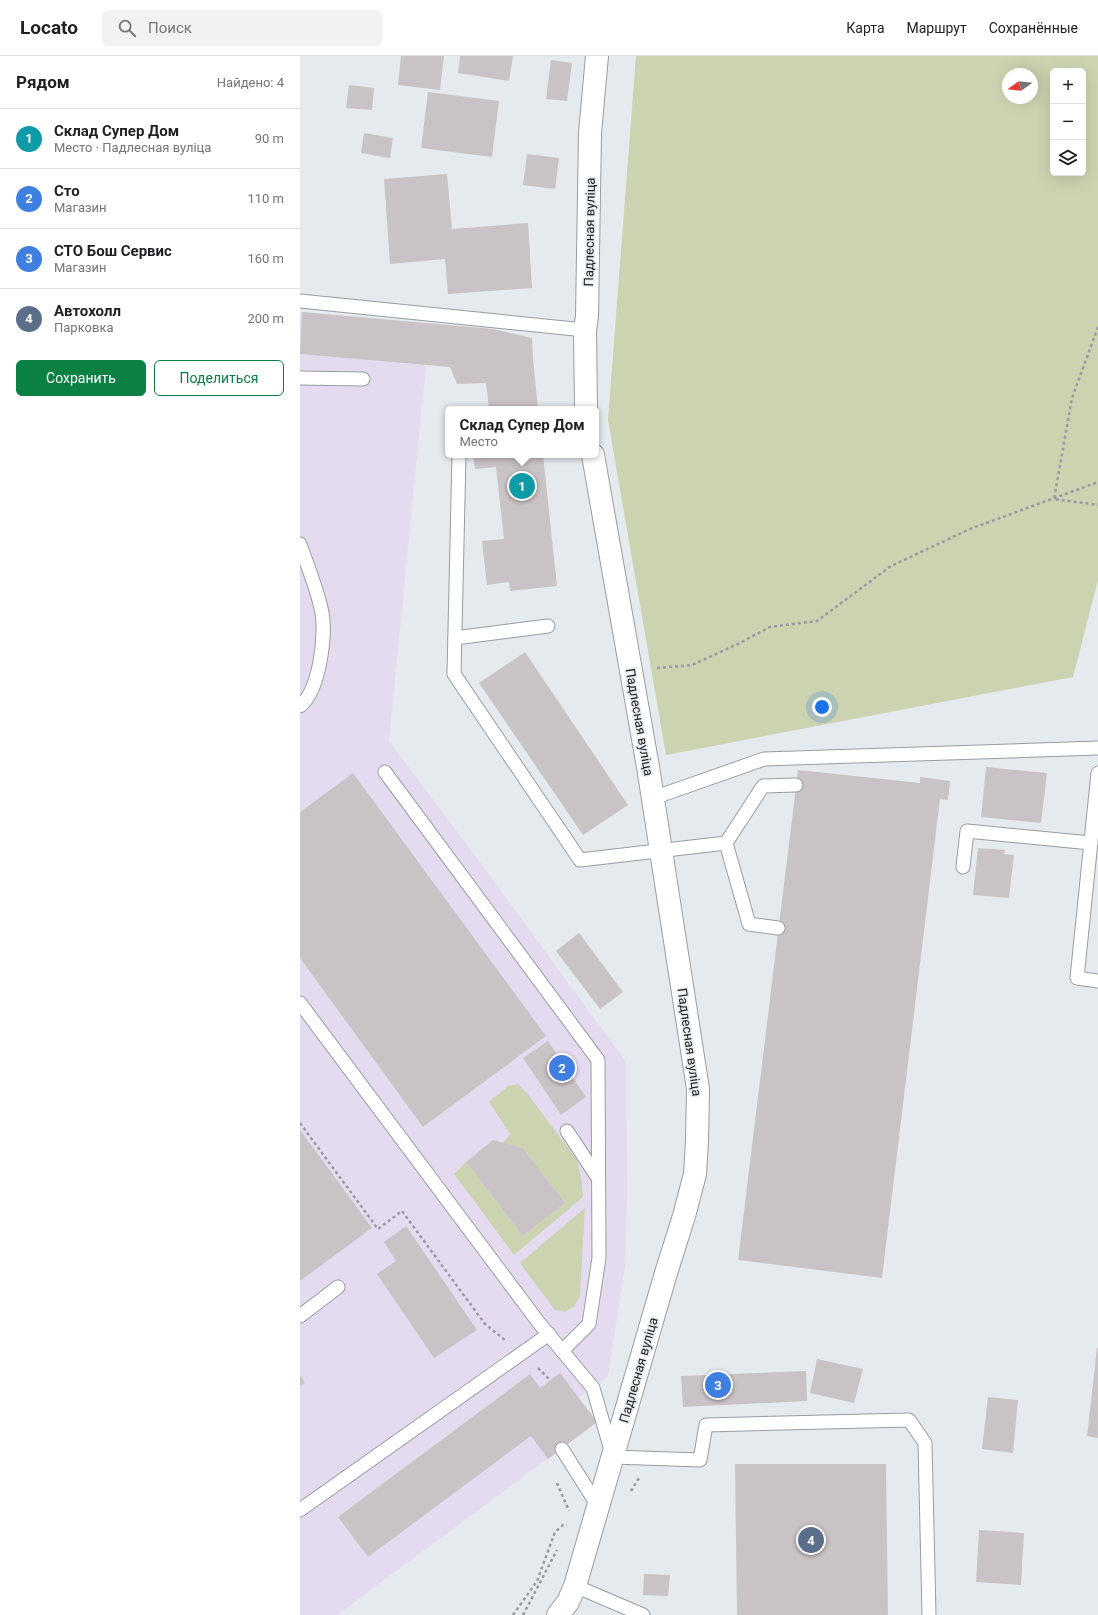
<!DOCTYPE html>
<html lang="ru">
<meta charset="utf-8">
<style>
:root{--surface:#fff;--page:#f2f2f2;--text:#202124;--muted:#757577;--line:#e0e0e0;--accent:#0b8043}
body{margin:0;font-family:Roboto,sans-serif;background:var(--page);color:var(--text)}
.controls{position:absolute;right:12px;top:12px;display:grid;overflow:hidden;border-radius:6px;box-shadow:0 4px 16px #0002}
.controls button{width:36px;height:36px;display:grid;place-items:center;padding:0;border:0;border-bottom:1px solid var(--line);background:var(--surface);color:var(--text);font:20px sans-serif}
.compass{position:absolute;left:702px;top:12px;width:36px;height:36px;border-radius:50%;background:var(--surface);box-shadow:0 4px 16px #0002;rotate:256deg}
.you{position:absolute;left:522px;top:651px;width:14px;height:14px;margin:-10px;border:3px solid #fff;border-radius:50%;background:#1a73e8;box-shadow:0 0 0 6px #1a73e833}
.badge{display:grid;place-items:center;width:26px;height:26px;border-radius:50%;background:var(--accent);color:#fff;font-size:13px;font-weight:700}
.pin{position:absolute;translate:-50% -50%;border:2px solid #fff;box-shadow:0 1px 4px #0006}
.popup{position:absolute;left:145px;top:350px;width:154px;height:52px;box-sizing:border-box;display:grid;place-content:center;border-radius:6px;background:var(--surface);filter:drop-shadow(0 1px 3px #0005);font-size:13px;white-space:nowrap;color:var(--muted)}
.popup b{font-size:15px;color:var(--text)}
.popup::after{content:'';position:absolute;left:50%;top:100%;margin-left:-8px;border:8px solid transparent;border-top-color:var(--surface)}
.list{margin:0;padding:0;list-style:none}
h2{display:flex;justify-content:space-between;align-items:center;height:52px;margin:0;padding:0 16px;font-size:17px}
h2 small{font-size:13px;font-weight:400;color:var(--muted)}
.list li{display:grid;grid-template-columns:26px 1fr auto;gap:12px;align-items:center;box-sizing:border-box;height:60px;padding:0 16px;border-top:1px solid var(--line)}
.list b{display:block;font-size:15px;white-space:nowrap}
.list p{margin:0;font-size:13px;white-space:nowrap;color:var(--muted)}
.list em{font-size:13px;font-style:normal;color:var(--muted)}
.actions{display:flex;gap:8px;padding:12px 16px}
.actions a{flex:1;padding:9px 0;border:1px solid var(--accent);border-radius:6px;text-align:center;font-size:14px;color:var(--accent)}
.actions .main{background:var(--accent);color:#fff}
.icon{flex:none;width:22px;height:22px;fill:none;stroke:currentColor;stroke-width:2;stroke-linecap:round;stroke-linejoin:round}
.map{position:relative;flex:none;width:798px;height:1559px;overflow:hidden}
header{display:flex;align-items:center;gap:24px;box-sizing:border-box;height:56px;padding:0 20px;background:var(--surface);border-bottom:1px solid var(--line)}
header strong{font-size:19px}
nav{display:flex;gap:22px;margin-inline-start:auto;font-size:14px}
.search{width:280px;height:36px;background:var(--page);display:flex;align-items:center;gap:10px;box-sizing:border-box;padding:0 14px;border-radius:6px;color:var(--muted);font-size:15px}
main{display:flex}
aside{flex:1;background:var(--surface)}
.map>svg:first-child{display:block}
</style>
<header>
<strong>Locato</strong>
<div class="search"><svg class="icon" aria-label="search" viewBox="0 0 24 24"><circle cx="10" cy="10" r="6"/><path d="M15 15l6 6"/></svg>Поиск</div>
<nav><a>Карта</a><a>Маршрут</a><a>Сохранённые</a></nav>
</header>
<main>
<aside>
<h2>Рядом<small>Найдено: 4</small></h2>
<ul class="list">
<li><span class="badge" style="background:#0f9aa8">1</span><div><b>Склад Супер Дом</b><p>Место · Падлесная вуліца</p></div><em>90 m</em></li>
<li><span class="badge" style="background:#3f7fe0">2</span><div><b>Сто</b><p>Магазин</p></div><em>110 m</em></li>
<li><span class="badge" style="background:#3f7fe0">3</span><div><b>СТО Бош Сервис</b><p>Магазин</p></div><em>160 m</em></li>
<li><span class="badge" style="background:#5c6f8a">4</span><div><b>Автохолл</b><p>Парковка</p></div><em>200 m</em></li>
</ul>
<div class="actions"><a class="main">Сохранить</a><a>Поделиться</a></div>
</aside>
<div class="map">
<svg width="798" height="1559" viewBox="0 0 798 1559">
<rect width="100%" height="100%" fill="#e5eaef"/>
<path fill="#e5dbf0" d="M0,256L193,273L189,314L126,309L89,685L188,817L326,1006L327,1136L325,1210L308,1320L279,1342L297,1366L37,1559H0Z"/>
<g fill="#cbd3b0" fill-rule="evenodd">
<path d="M336,0H798V524L773,621L366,699L308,364ZM753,15H783V117H753ZM708,18H732V42H708Z"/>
<path d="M218,1028L227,1037L277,1104L281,1121L283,1141L214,1199L154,1118L166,1106L223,1180L265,1147L223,1092L203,1087L210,1078L189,1046L208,1030Z"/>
<path d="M285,1152L280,1239L274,1251L265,1256L255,1254L220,1207Z"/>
</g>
<g fill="#cac3c5">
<path d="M101,0H144L140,34L98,29Z"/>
<path d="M160,0H213L209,25L158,17Z"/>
<path d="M251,4L272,7L267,45L246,43Z"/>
<path d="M49,29L74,32L72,54L46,52Z"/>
<path d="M128,36L199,45L192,101L121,92Z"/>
<path d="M64,77L93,82L90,102L61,97Z"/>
<path d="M227,98L259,102L255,133L223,129Z"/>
<path d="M147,118L152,173L228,167L232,232L148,238L145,203L90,208L84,123Z"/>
<path d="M2,256L193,273L232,282L233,303L238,353H189L186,327L157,328L150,311L0,298Z"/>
<path d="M173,399H243L257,530L210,535L209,526L187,529L182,485L204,483L196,411L175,413Z"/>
<path d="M225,596L328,749L283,779L179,627Z"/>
<path d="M686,711L747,717L741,767L681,761Z"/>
<path d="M498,714L620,727V721L650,725L648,744L640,743L582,1222L438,1204Z"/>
<path d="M53,717L246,980L123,1071L0,902V756Z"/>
<path d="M678,792L705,794L704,798L714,799L709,842L673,839Z"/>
<path d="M279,877L323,936L300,953L256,895Z"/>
<path d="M248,985L286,1041L261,1059L223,1002Z"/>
<path d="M0,1074L72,1172L0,1225Z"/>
<path d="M193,1084L223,1092L265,1147L223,1180L166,1106Z"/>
<path d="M106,1170L177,1274L134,1302L77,1218L96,1205L84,1186Z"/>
<path d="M797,1292H798V1382L787,1380Z"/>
<path d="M517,1303L563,1313L554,1347L510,1337Z"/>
<path d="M506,1315L507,1345L383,1351L381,1320Z"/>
<path d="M260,1317L297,1366L248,1403L231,1380L68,1501L38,1461L230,1318L240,1332Z"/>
<path d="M0,1319L5,1327L0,1330Z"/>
<path d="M688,1341L718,1344L713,1397L682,1393Z"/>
<path d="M435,1408H586L588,1559H437Z"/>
<path d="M679,1474L724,1477L721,1529L676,1526Z"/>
<path d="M344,1518L370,1519L368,1540L343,1539Z"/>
</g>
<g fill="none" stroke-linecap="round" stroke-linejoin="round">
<defs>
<g id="lane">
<path d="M0,245L285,274"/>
<path d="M0,322L63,323"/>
<path d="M159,399L154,618L280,804L426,787L449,868L478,872"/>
<path d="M0,488C7,509 16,530 21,552C27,576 20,634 0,650"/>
<path d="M155,582L248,570"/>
<path d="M85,716L298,1004L299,1202L289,1268L262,1295"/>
<path d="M798,717L777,922L798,925"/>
<path d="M353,742L464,703L798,692"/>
<path d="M426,787L463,730L496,729"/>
<path d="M663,811L667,775L791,787"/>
<path d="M0,947L239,1267L293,1332L313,1401L400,1404L406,1369L609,1364L625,1387L629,1559"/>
<path d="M267,1075L298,1122"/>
<path d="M0,1260L38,1231"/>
<path d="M262,1393L298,1450"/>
<path d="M0,1454L249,1278"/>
<path d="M275,1530L343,1559"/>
</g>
<g id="street">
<path d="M286,353L285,274L287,260L290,77L297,0"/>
<path d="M258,1559L268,1546L275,1530L366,1217L384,1160L395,1118L397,1085L398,1033L348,711L293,399"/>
</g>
</defs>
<use href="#lane" stroke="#989da1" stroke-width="15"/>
<use href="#street" stroke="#989da1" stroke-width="24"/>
<g stroke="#989ca0" stroke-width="2.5" stroke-dasharray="3 3" stroke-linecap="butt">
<path d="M798,271L772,342L754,443L798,449"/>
<path d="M357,612L392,609L438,588L470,571L517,565L591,510L670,473L798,426"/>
<path d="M0,1067L78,1173L102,1155L185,1268L205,1284"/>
<path d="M238,1312L250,1324"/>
<path d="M257,1427L269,1455"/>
<path d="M331,1435L339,1422"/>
<path d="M213,1559L237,1525L255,1476L263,1469H267"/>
<path d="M223,1559L257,1494"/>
</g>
<use href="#lane" stroke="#fff" stroke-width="13"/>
<use href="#street" stroke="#fff" stroke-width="22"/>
</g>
<g text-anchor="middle" stroke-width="3" stroke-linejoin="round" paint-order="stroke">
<g font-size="13" fill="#1b1d1f" stroke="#e5eaef">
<text transform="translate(289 176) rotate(-89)" y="5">Падлесная вуліца</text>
<text transform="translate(340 666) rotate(80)" y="5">Падлесная вуліца</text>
<text transform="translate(390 986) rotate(82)" y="5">Падлесная вуліца</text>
<text transform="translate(338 1314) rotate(-74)" y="5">Падлесная вуліца</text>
</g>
</g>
</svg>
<div class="controls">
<button>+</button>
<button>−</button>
<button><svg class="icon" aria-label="layers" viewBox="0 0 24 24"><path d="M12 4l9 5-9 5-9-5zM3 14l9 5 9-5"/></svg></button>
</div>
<svg class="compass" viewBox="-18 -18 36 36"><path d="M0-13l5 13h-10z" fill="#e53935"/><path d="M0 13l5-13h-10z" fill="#757577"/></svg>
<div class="you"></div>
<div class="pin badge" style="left:222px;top:430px;background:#0f9aa8">1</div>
<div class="popup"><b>Склад Супер Дом</b>Место</div>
<div class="pin badge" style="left:262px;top:1012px;background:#3f7fe0">2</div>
<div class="pin badge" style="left:418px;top:1329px;background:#3f7fe0">3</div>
<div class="pin badge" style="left:511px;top:1484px;background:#5c6f8a">4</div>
</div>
</main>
